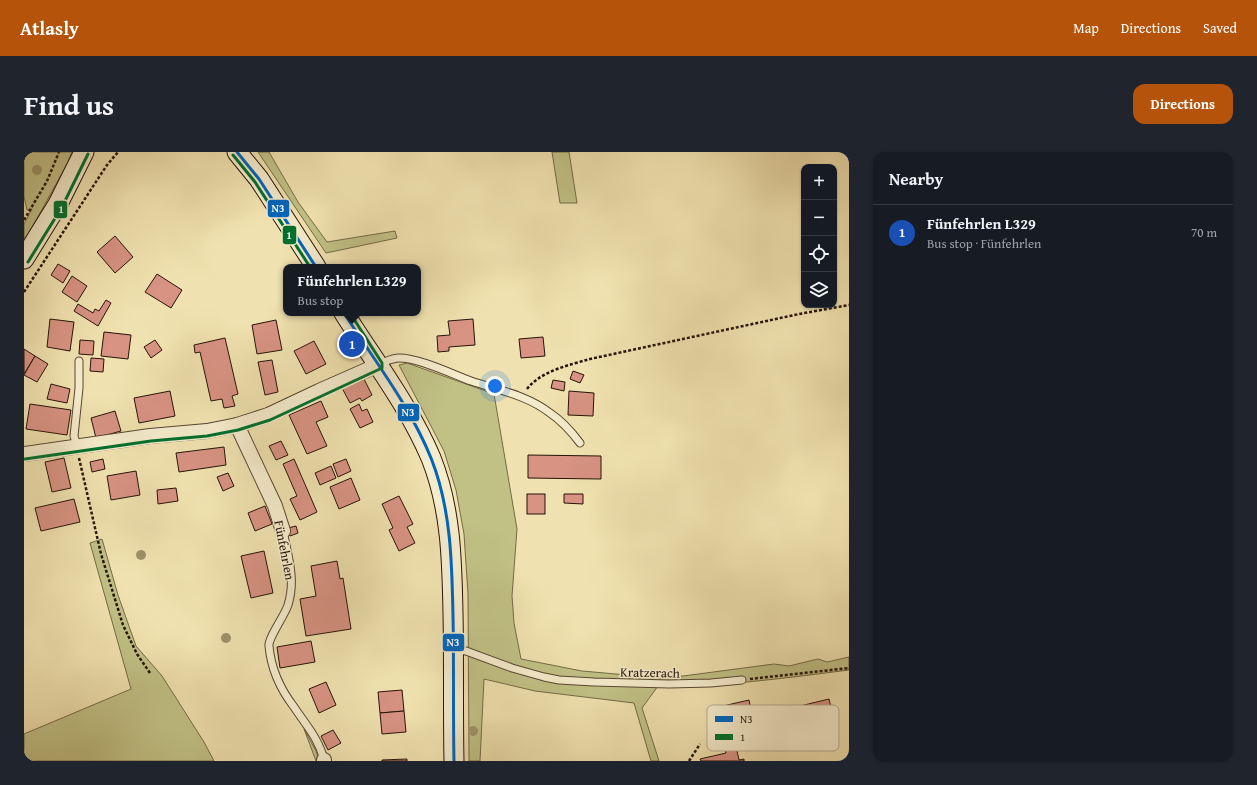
<!DOCTYPE html>
<meta charset="utf-8">
<style>
:root{--surface:#171b24;--page:#20242c;--text:#f1f3f6;--muted:#9ea1a6;--line:#363941;--accent:#b45309}
body{margin:0;font-family:"Gentium Book Plus",serif;background:var(--page);color:var(--text)}
.controls{position:absolute;right:12px;top:12px;display:grid;overflow:hidden;border-radius:8px;box-shadow:0 1px 3px #0004}
.controls button{width:36px;height:36px;display:grid;place-items:center;padding:0;border:0;border-bottom:1px solid var(--line);background:var(--surface);color:var(--text);font:20px sans-serif}
.you{position:absolute;left:471px;top:234px;width:14px;height:14px;margin:-10px;border:3px solid #fff;border-radius:50%;background:#1a73e8;box-shadow:0 0 0 6px #1a73e833}
.badge{display:grid;place-items:center;width:26px;height:26px;border-radius:50%;background:var(--accent);color:#fff;font-size:13px;font-weight:700}
.pin{position:absolute;translate:-50% -50%;border:2px solid #fff;box-shadow:0 1px 4px #0006}
.popup{position:absolute;left:259px;top:112px;width:138px;height:52px;box-sizing:border-box;display:grid;place-content:center;border-radius:8px;background:var(--surface);filter:drop-shadow(0 1px 3px #0005);font-size:13px;white-space:nowrap;color:var(--muted)}
.popup b{font-size:15px;color:var(--text)}
.popup::after{content:'';position:absolute;left:50%;top:100%;margin-left:-8px;border:8px solid transparent;border-top-color:var(--surface)}
.list{margin:0;padding:0;list-style:none}
h2{display:flex;justify-content:space-between;align-items:center;height:52px;margin:0;padding:0 16px;font-size:17px}
h2 small{font-size:13px;font-weight:400;color:var(--muted)}
.list li{display:grid;grid-template-columns:26px 1fr auto;gap:12px;align-items:center;box-sizing:border-box;height:56px;padding:0 16px;border-top:1px solid var(--line)}
.list b{display:block;font-size:15px;white-space:nowrap}
.list p{margin:0;font-size:13px;white-space:nowrap;color:var(--muted)}
.list em{font-size:13px;font-style:normal;color:var(--muted)}
.icon{flex:none;width:22px;height:22px;fill:none;stroke:currentColor;stroke-width:2;stroke-linecap:round;stroke-linejoin:round}
.map{position:relative;flex:none;width:825px;height:609px;overflow:hidden;border-radius:12px}
header{display:flex;align-items:center;gap:24px;box-sizing:border-box;height:56px;padding:0 20px;background:var(--accent);color:#fff}
header strong{font-size:19px}
nav{display:flex;gap:22px;margin-inline-start:auto;font-size:14px}
.intro{display:flex;align-items:center;justify-content:space-between;box-sizing:border-box;height:96px;padding:0 24px}
h1{margin:0;font-size:28px}
.button{padding:10px 18px;border-radius:12px;background:var(--accent);color:#fff;font-size:14px;font-weight:700}
main{display:flex;gap:24px;padding:0 24px}
aside{flex:1;background:var(--surface);border-radius:12px;box-shadow:0 1px 3px #0004}
.map>svg:first-child{display:block}
</style>
<header>
<strong>Atlasly</strong>
<nav><a>Map</a><a>Directions</a><a>Saved</a></nav>
</header>
<div class="intro"><h1>Find us</h1><a class="button">Directions</a></div>
<main>
<div class="map">
<svg width="825" height="609" viewBox="0 0 825 609">
<rect width="100%" height="100%" fill="#f0e2b0"/>
<filter id="stains"><feTurbulence type="fractalNoise" baseFrequency=".005" numOctaves="4"/><feColorMatrix values="0 0 0 0 .2 0 0 0 0 .09 0 0 0 0 .02 0 0 0 .5 -.17"/></filter>
<radialGradient id="worn" r=".72"><stop offset=".6" stop-color="#630" stop-opacity="0"/><stop offset="1" stop-color="#630" stop-opacity=".3"/></radialGradient>
<g fill="#c1c186" stroke="#746a46">
<path d="M0,0H48L42,14L0,90V72L8,57L3,58L0,45Z"/>
<path d="M234,0H245L274,50L303,90L371,79L373,86L302,101Z"/>
<path d="M528,0H545L553,51H536Z"/>
<path d="M383,211L470,242L493,377L488,444L490,471L497,507L558,519L637,526L659,524L750,512L765,514L794,507L803,510L825,505V518C761,526 698,535 634,534L618,556L635,609H627L610,551L511,539L460,527L456,609H445L444,442L440,382L432,338L420,299L375,213Z"/>
<path d="M78,387L94,443L112,494L138,524L180,590L190,609H0V582L107,537L66,391Z"/>
<path d="M280,577L292,599L295,609H292Z"/>
</g>
<g fill="#d89383" stroke="#261307">
<path d="M91,84L109,105L91,121L73,100Z"/>
<path d="M34,112L46,119L39,131L27,123Z"/>
<path d="M133,122L158,138L147,156L121,140Z"/>
<path d="M48,124L63,134L53,150L38,140Z"/>
<path d="M82,148L87,151L74,174L50,159L54,152L69,161L71,157L75,159Z"/>
<path d="M26,167L50,170L46,199L23,195Z"/>
<path d="M449,167L451,193L425,195V199L414,200L413,184L426,183L424,169Z"/>
<path d="M252,168L258,198L233,202L228,173Z"/>
<path d="M80,180L107,183L104,207L77,204Z"/>
<path d="M519,185L521,204L497,206L495,187Z"/>
<path d="M201,186L214,242L208,244L211,254L200,256L198,247L187,249L176,200L171,201L170,193Z"/>
<path d="M56,188L70,189L69,203L55,202Z"/>
<path d="M131,188L138,198L127,206L120,195Z"/>
<path d="M290,189L302,212L282,222L270,199Z"/>
<path d="M0,197L11,204L0,222Z"/>
<path d="M11,204L24,212L13,230L0,223Z"/>
<path d="M67,206L80,207L79,220L66,219Z"/>
<path d="M248,208L254,240L241,243L234,210Z"/>
<path d="M549,219L560,223L556,231L546,227Z"/>
<path d="M339,225L348,243L338,249L336,246L326,251L318,236Z"/>
<path d="M529,228L541,230L540,239L527,236Z"/>
<path d="M27,232L46,237L43,251L23,247Z"/>
<path d="M146,239L151,264L115,271L110,246Z"/>
<path d="M545,239L570,241L569,264L544,263Z"/>
<path d="M297,249L304,265L292,270L303,294L283,302L265,263Z"/>
<path d="M6,252L47,258L43,283L2,277Z"/>
<path d="M335,252L338,259L343,257L349,270L336,276L326,257Z"/>
<path d="M91,259L97,279L72,286L67,266Z"/>
<path d="M257,289L264,303L252,308L245,294Z"/>
<path d="M200,295L202,313L155,320L152,301Z"/>
<path d="M504,303L577,304V327L504,326Z"/>
<path d="M40,306L47,336L28,340L21,310Z"/>
<path d="M79,307L81,317L68,320L66,310Z"/>
<path d="M270,307L293,360L276,368L266,347L273,344L259,312Z"/>
<path d="M322,307L327,319L314,325L309,312Z"/>
<path d="M307,314L312,326L296,333L291,321Z"/>
<path d="M112,319L116,343L87,348L83,324Z"/>
<path d="M204,321L210,334L199,339L193,325Z"/>
<path d="M327,326L336,348L315,357L306,335Z"/>
<path d="M152,336L154,349L134,352L133,338Z"/>
<rect x="503" y="342" width="18" height="20"/>
<path d="M540,342H559V352L540,351Z"/>
<path d="M375,344L389,372L383,375L391,391L375,399L365,378L369,376L358,352Z"/>
<path d="M50,347L56,370L17,379L11,356Z"/>
<path d="M241,354L248,372L231,379L224,361Z"/>
<path d="M272,374L274,381L266,384L264,376Z"/>
<path d="M240,399L249,441L227,446L217,404Z"/>
<path d="M313,409L316,427L319,426L327,477L282,484L276,447L292,444L287,414Z"/>
<path d="M287,489L291,510L256,516L253,495Z"/>
<path d="M302,530L312,553L295,561L285,537Z"/>
<path d="M378,538L380,559L356,561L354,540Z"/>
<path d="M805,547L811,572L782,579L776,554Z"/>
<path d="M725,548L729,567L707,572L715,608L720,607V609H677L676,607L702,601L696,576L691,577L686,557Z"/>
<path d="M380,559L382,580L358,582L356,561Z"/>
<path d="M309,578L317,591L304,598L297,584Z"/>
<path d="M383,607V609H358V608Z"/>
</g>
<g fill="none" stroke-linecap="round" stroke-linejoin="round">
<defs>
<g id="lane">
<path d="M355,212C361,210 368,206 375,206C395,206 428,222 447,229C474,238 503,243 526,261C538,269 547,279 556,291"/>
<path d="M53,294L50,284L55,236V209"/>
<path d="M259,379C264,404 272,428 264,453C261,463 244,486 245,494C247,517 257,538 270,555C282,573 295,587 300,608"/>
<path d="M431,498L442,499L488,516L520,525L535,528L570,530L645,532L687,531L718,528"/>
</g>
<g id="street">
<path d="M213,273L251,354L259,379"/>
<path d="M0,302L126,284L183,279L213,273L244,263L295,239L354,213"/>
<path d="M300,608V609"/>
</g>
<g id="secondary">
<path d="M213,0L235,27L292,115"/>
<path d="M0,107L34,52L60,0"/>
<path d="M320,161C350,209 385,254 407,306C427,356 428,408 429,461C430,510 429,560 430,609"/>
</g>
</defs>
<use href="#lane" stroke="#584731" stroke-width="9"/>
<use href="#street" stroke="#584731" stroke-width="16"/>
<use href="#secondary" stroke="#261307" stroke-width="21"/>
<g stroke="#261307" stroke-width="2.5" stroke-dasharray="3 2" stroke-linecap="butt">
<path d="M0,68L23,29L35,0"/>
<path d="M0,140L83,13L94,0"/>
<path d="M503,237C517,219 545,213 566,207L775,162L825,153"/>
<path d="M55,306L77,402L99,473L113,502L126,521"/>
<path d="M726,527L825,516"/>
<path d="M665,609L676,592"/>
</g>
<use href="#lane" stroke="#f5eccc" stroke-width="7"/>
<use href="#street" stroke="#f5eccc" stroke-width="14"/>
<use href="#secondary" stroke="#f5eccc" stroke-width="19"/>
<defs>
<g id="bus-1">
<path d="M213,0L235,27L292,115"/>
<path d="M320,161C350,208 386,254 407,306C427,356 428,411 429,464C430,512 429,561 430,609"/>
</g>
<g id="bus-2">
<path d="M209,3L231,30L286,115"/>
<path d="M4,110L38,55L64,2"/>
<path d="M1,307L127,289L183,284L214,278L246,268L358,216V211L326,161"/>
</g>
</defs>
<use href="#bus-1" stroke="#f5eccc" stroke-width="6"/>
<use href="#bus-2" stroke="#f5eccc" stroke-width="6"/>
<use href="#bus-1" stroke="#0065bd" stroke-width="3"/>
<use href="#bus-2" stroke="#00702c" stroke-width="3"/>
</g>
<g fill="#9f926b">
<circle cx="13" cy="18" r="5"/>
<circle cx="117" cy="403" r="5"/>
<circle cx="202" cy="486" r="5"/>
<circle cx="449" cy="579" r="5"/>
</g>
<g text-anchor="middle" stroke-width="3" stroke-linejoin="round" paint-order="stroke">
<g font-size="13" fill="#261307" stroke="#f5eccc">
<text transform="translate(261 398) rotate(79)" y="5">Fünfehrlen</text>
<text transform="translate(626 520) rotate(1)" y="5">Kratzerach</text>
</g>
</g>
<rect x="683" y="553" width="132" height="46" rx="6" fill="#f5eccc" stroke="#b7ab91" stroke-width="1"/>
<rect x="691" y="564" width="18" height="6" fill="#0065bd"/>
<rect x="691" y="582" width="18" height="6" fill="#00702c"/>
<g font-size="11" fill="#261307">
<text x="716" y="571">N3</text>
<text x="716" y="589">1</text>
</g>
<g stroke="#f5eccc" stroke-width="1.5">
<rect x="243" y="47" width="23" height="19" rx="4" fill="#0065bd"/>
<rect x="29" y="48" width="15" height="19" rx="4" fill="#00702c"/>
<rect x="258" y="73" width="15" height="20" rx="4" fill="#00702c"/>
<rect x="373" y="251" width="23" height="19" rx="4" fill="#0065bd"/>
<rect x="418" y="481" width="23" height="19" rx="4" fill="#0065bd"/>
</g>
<g font-size="11" text-anchor="middle" font-weight="bold" fill="#fff">
<text x="254" y="60">N3</text>
<text x="37" y="61">1</text>
<text x="265" y="87">1</text>
<text x="384" y="264">N3</text>
<text x="429" y="494">N3</text>
</g>
<rect width="100%" height="100%" filter="url(#stains)"/>
<rect width="100%" height="100%" fill="url(#worn)"/>
</svg>
<div class="controls">
<button>+</button>
<button>−</button>
<button><svg class="icon" aria-label="locate" viewBox="0 0 24 24"><circle cx="12" cy="12" r="6"/><path d="M12 2v4M12 18v4M2 12h4M18 12h4"/></svg></button>
<button><svg class="icon" aria-label="layers" viewBox="0 0 24 24"><path d="M12 4l9 5-9 5-9-5zM3 14l9 5 9-5"/></svg></button>
</div>
<div class="you"></div>
<div class="pin badge" style="left:328px;top:192px;background:#1a4fb4">1</div>
<div class="popup"><b>Fünfehrlen L329</b>Bus stop</div>
</div>
<aside>
<h2>Nearby<small></small></h2>
<ul class="list">
<li><span class="badge" style="background:#1a4fb4">1</span><div><b>Fünfehrlen L329</b><p>Bus stop · Fünfehrlen</p></div><em>70 m</em></li>
</ul>
</aside>
</main>
